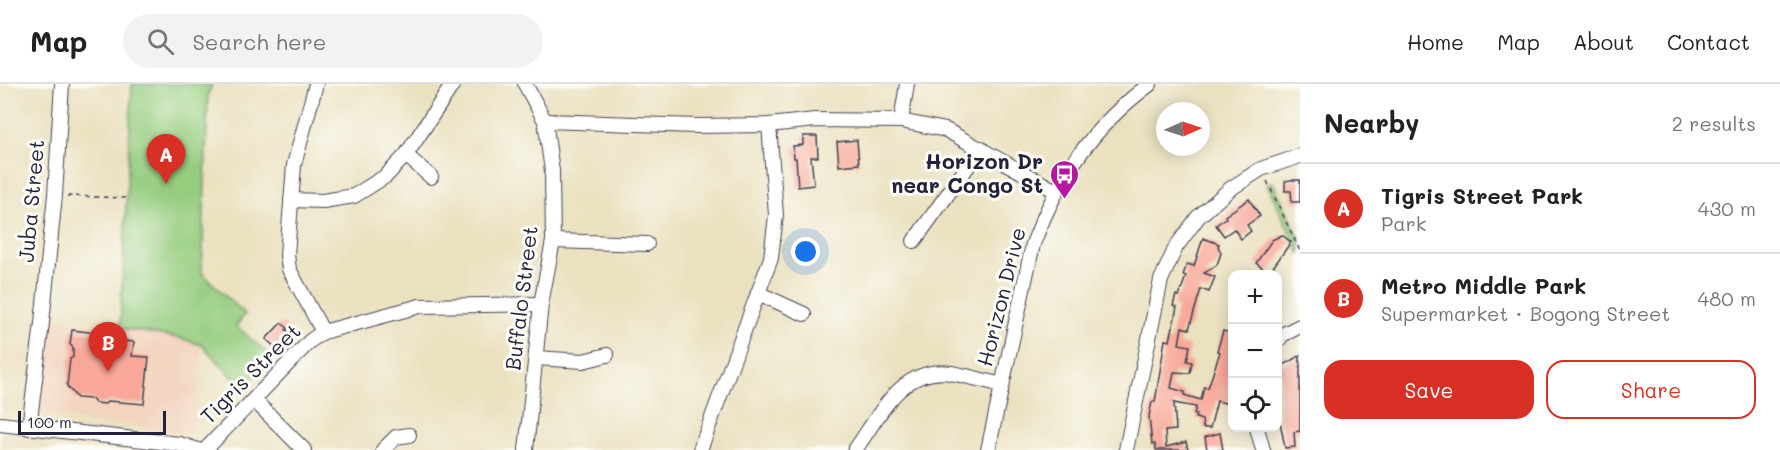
<!DOCTYPE html>
<meta charset="utf-8">
<style>
:root{--surface:#fff;--page:#f2f2f2;--text:#222;--muted:#767676;--line:#e0e0e0;--accent:#d93025}
body{margin:0;font-family:Mali,sans-serif;background:var(--page);color:var(--text)}
.controls{position:absolute;right:18px;bottom:18px;display:grid;overflow:hidden;border-radius:12px;box-shadow:0 3px 15px #0003}
.controls button{width:54px;height:54px;display:grid;place-items:center;padding:0;border:0;border-bottom:2px solid var(--line);background:var(--surface);color:var(--text);font:30px sans-serif}
.compass{position:absolute;left:1156px;top:18px;width:54px;height:54px;border-radius:50%;background:var(--surface);box-shadow:0 3px 15px #0003;rotate:87deg}
.scale{position:absolute;left:18px;bottom:15px;width:148px;box-sizing:border-box;padding-left:6px;border:3px solid #22223b;border-top:0;font-size:16px;line-height:21px;white-space:nowrap;color:#22223b;-webkit-text-stroke:4px #fdfcf7;paint-order:stroke}
.you{position:absolute;left:806px;top:168px;width:21px;height:21px;margin:-15px;border:4px solid #fff;border-radius:50%;background:#1a73e8;box-shadow:0 0 0 9px #1a73e833}
.badge{display:grid;place-items:center;width:39px;height:39px;border-radius:50%;background:var(--accent);color:#fff;font-size:20px;font-weight:700}
.pin{position:absolute;translate:-50% -50px;filter:drop-shadow(0 2px 3px #0008)}
.pin::after{content:'';position:absolute;top:32px;width:21px;height:18px;background:inherit;clip-path:polygon(0 0,100% 0,50% 100%)}
.list{margin:0;padding:0;list-style:none}
h2{display:flex;justify-content:space-between;align-items:center;height:78px;margin:0;padding:0 24px;font-size:26px}
h2 small{font-size:20px;font-weight:400;color:var(--muted)}
.list li{display:grid;grid-template-columns:39px 1fr auto;gap:18px;align-items:center;box-sizing:border-box;height:90px;padding:0 24px;border-top:2px solid var(--line)}
.list b{display:block;font-size:22px;white-space:nowrap}
.list p{margin:0;font-size:20px;white-space:nowrap;color:var(--muted)}
.list em{font-size:20px;font-style:normal;color:var(--muted)}
.actions{display:flex;gap:12px;padding:18px 24px}
.actions a{flex:1;padding:14px 0;border:2px solid var(--accent);border-radius:18px;text-align:center;font-size:21px;color:var(--accent)}
.actions .main{background:var(--accent);color:#fff}
.icon{flex:none;width:33px;height:33px;fill:none;stroke:currentColor;stroke-width:2;stroke-linecap:round;stroke-linejoin:round}
.map{position:relative;flex:none;width:1300px;height:366px;overflow:hidden}
header{display:flex;align-items:center;gap:36px;box-sizing:border-box;height:84px;padding:0 30px;background:var(--surface);border-bottom:2px solid var(--line)}
header strong{font-size:28px}
nav{display:flex;gap:33px;margin-inline-start:auto;font-size:21px}
.search{width:420px;height:54px;background:var(--page);display:flex;align-items:center;gap:15px;box-sizing:border-box;padding:0 21px;border-radius:33px;color:var(--muted);font-size:22px}
main{display:flex}
aside{flex:1;background:var(--surface)}
.map>svg:first-child{display:block}
</style>
<header>
<strong>Map</strong>
<div class="search"><svg class="icon" aria-label="search" viewBox="0 0 24 24"><circle cx="10" cy="10" r="6"/><path d="M15 15l6 6"/></svg>Search here</div>
<nav><a>Home</a><a>Map</a><a>About</a><a>Contact</a></nav>
</header>
<main>
<div class="map">
<svg width="1300" height="366" viewBox="0 0 1300 366">
<rect width="100%" height="100%" fill="#fdfcf7"/>
<filter id="ink" filterUnits="userSpaceOnUse"><feTurbulence type="fractalNoise" baseFrequency=".0167" numOctaves="2"/><feDisplacementMap in="SourceGraphic" scale="12" xChannelSelector="R" yChannelSelector="G"/><feConvolveMatrix kernelMatrix="1 2 1 2 8 2 1 2 1" color-interpolation-filters="sRGB"/></filter>
<filter id="wash" filterUnits="userSpaceOnUse"><feTurbulence type="fractalNoise" baseFrequency=".008" numOctaves="4" result="noise"/><feDisplacementMap in="SourceGraphic" scale="24" xChannelSelector="R" yChannelSelector="G"/><feGaussianBlur stdDeviation="1.35" result="paint"/><feColorMatrix in="noise" values="0 0 0 0 0 0 0 0 0 0 0 0 0 0 0 0 0 1.4 0 .05"/><feComposite in="paint" operator="in"/></filter>
<g filter="url(#wash)">
<rect width="100%" height="100%" fill="#ebe1c0"/>
<path fill="#f3d4bf" d="M51,235L120,244L179,254L202,261L194,344L189,349L61,334L42,326Z"/>
<g fill="#95cc7e" stroke="#5c775c" stroke-width="1.5">
<path d="M132,0H212L208,11L202,189L245,230L236,242L273,274L243,304L202,261L179,254L120,244Z"/>
<path d="M1273,98L1300,155V170L1267,100Z"/>
</g>
<g id="blocks">
<g fill="#f8a798">
<path d="M803,52H817L818,73H811L814,101L798,103L796,74H794L793,62L803,61Z"/>
<path d="M857,56L859,80L839,82L837,58Z"/>
<path d="M1290,96H1300V118H1292L1291,107H1285V97Z"/>
<path d="M1249,115L1260,132L1247,141L1251,147L1241,155L1234,145L1224,152L1216,141L1226,134L1225,132Z"/>
<path d="M1282,151L1291,158L1269,189L1256,179L1272,156Z"/>
<path d="M1203,154L1219,160L1218,162L1221,169L1217,181L1204,189L1215,193L1209,208L1201,205L1189,245L1182,243L1179,260L1190,262L1187,277L1192,278L1190,289L1174,288L1171,304L1185,308L1184,311L1201,316L1204,303L1208,304L1220,268L1217,267L1223,247L1233,250V321L1217,317L1210,344H1203L1202,336L1196,334L1197,330H1194L1196,323L1174,319L1176,346L1165,347L1166,363L1186,358L1188,366H1156L1155,360H1152L1149,332L1152,318H1155L1165,256L1170,257L1177,223L1173,222L1176,211L1179,212L1186,192L1183,191L1187,180L1194,182Z"/>
<path d="M281,239L288,244L286,246L290,249L276,264L266,255Z"/>
<path d="M72,246L105,250L106,255L134,258L132,272L149,273L144,320L108,317L105,320L95,319L92,315L77,314L67,302L70,275L73,273V264L70,260Z"/>
<path d="M1300,271V347L1294,348L1295,363L1285,364L1278,327L1281,290L1278,288V278L1284,281Z"/>
<path d="M1220,349L1223,366H1207L1205,353Z"/>
</g>
</g>
</g>
<g filter="url(#ink)">
<use href="#blocks" fill-opacity="0" stroke="#403f4f" stroke-width="1.5"/>
<g fill="none" stroke-linecap="round" stroke-linejoin="round">
<defs>
<g id="minor">
<path d="M316,0L294,81L287,171L289,185L323,248"/>
<path d="M525,0L545,37L552,87L553,157L541,220L526,366"/>
<path d="M545,37L697,42L769,41L815,36L901,37L946,46L1056,107"/>
<path d="M901,37L907,0"/>
<path d="M406,71L431,93"/>
<path d="M291,116L323,117L354,112L386,92L406,71L453,0"/>
<path d="M553,157L647,160"/>
<path d="M914,157L981,64"/>
<path d="M758,209L804,230"/>
<path d="M1278,257L1282,251L1300,242"/>
<path d="M536,274L583,277L607,271"/>
<path d="M254,316L304,366"/>
<path d="M0,340L179,360L198,366"/>
<path d="M29,344L42,239L55,111L62,0"/>
<path d="M1257,344L1263,366"/>
<path d="M205,366L310,257L323,248L420,222L541,220"/>
<path d="M383,366L396,353L409,351"/>
<path d="M700,366L771,174L776,131L769,41"/>
<path d="M855,366C880,331 901,282 951,289C968,292 985,297 1002,301"/>
<path d="M988,366L1033,160C1059,92 1091,44 1150,0"/>
<path d="M1126,366L1161,196L1176,163L1198,133L1230,105L1261,85L1300,72"/>
</g>
</defs>
<use href="#minor" stroke="#403f4f" stroke-width="16"/>
<g stroke="#403f4f" stroke-width="1.5" stroke-dasharray="4.5 4.5" stroke-linecap="butt">
<path d="M1267,97L1300,167"/>
<path d="M67,112L126,114"/>
</g>
<use href="#minor" stroke="#fff" stroke-width="14"/>
</g>
</g>
<defs>
<symbol id="bus-pin" viewBox="-11 -11 22 30"><path d="M0 17L-7.5 6A9.5 9.5 0 1 1 7.5 6Z" fill="#b5179e" stroke="#fdfcf7"/><path d="M-5-6H5V4H4V6H2V4H-2V6H-4V4H-5ZM-3.5-4V0h7V-4ZM-3.5 1.2v1.5H-2V1.2ZM2 1.2v1.5H3.5V1.2Z" fill="#fff"/></symbol>
</defs>
<g fill-rule="evenodd">
<use href="#bus-pin" x="1048" y="74" width="33" height="45"/>
</g>
<g text-anchor="middle" stroke-width="6" stroke-linejoin="round" paint-order="stroke">
<g font-size="21" font-weight="bold" fill="#22223b" stroke="#fdfcf7" text-anchor="end">
<text x="1043" y="85">Horizon Dr<tspan x="1043" dy="24">near Congo St</tspan></text>
</g>
<g font-size="21" fill="#22223b" stroke="#fdfcf7">
<text transform="translate(32 117) rotate(-85)" y="7">Juba Street</text>
<text transform="translate(1002 213) rotate(-76)" y="7">Horizon Drive</text>
<text transform="translate(522 214) rotate(-83)" y="7">Buffalo Street</text>
<text transform="translate(251 290) rotate(-45)" y="7">Tigris Street</text>
</g>
</g>
</svg>
<div class="controls">
<button>+</button>
<button>−</button>
<button><svg class="icon" aria-label="locate" viewBox="0 0 24 24"><circle cx="12" cy="12" r="6"/><path d="M12 2v4M12 18v4M2 12h4M18 12h4"/></svg></button>
</div>
<svg class="compass" viewBox="-18 -18 36 36"><path d="M0-13l5 13h-10z" fill="#e53935"/><path d="M0 13l5-13h-10z" fill="#767676"/></svg>
<div class="scale">100 m</div>
<div class="you"></div>
<div class="pin badge" style="left:166px;top:100px">A</div>
<div class="pin badge" style="left:108px;top:288px">B</div>
</div>
<aside>
<h2>Nearby<small>2 results</small></h2>
<ul class="list">
<li><span class="badge">A</span><div><b>Tigris Street Park</b><p>Park</p></div><em>430 m</em></li>
<li><span class="badge">B</span><div><b>Metro Middle Park</b><p>Supermarket · Bogong Street</p></div><em>480 m</em></li>
</ul>
<div class="actions"><a class="main">Save</a><a>Share</a></div>
</aside>
</main>
